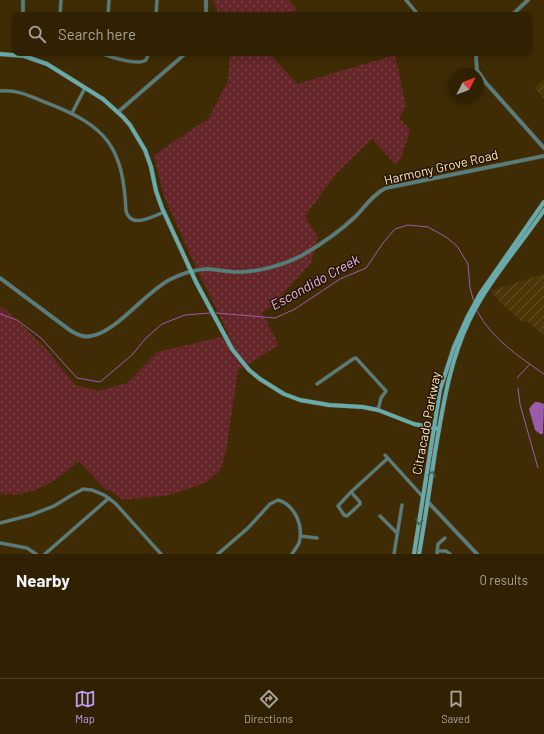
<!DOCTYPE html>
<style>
:root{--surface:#302103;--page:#3c2e12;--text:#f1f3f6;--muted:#a8a39a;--line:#4b3e25;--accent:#bca0f2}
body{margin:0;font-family:Barlow,sans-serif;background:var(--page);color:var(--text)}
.compass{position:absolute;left:448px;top:68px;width:36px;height:36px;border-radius:50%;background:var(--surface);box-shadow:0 2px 10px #0003;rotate:48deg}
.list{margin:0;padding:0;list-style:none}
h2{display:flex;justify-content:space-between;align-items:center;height:52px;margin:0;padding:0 16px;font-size:17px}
h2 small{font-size:13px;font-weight:400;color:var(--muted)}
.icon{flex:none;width:22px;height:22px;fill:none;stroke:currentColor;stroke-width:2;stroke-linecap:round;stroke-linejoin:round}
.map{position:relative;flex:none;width:544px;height:554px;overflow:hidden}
.search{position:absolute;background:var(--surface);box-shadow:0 2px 10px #0003;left:12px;right:12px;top:12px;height:44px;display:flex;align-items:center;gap:10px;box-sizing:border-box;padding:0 14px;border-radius:8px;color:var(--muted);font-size:15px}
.sheet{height:124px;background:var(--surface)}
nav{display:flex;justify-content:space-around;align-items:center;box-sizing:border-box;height:56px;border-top:1px solid var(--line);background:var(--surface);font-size:11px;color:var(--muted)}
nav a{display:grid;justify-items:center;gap:2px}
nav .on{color:var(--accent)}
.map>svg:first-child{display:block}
</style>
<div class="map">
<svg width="544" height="554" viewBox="0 0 544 554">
<defs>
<pattern id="industrial-furrows" width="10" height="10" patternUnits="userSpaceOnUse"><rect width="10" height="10" fill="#4c3607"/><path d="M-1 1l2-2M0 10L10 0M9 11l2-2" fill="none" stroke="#67532a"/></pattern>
<pattern id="grass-dots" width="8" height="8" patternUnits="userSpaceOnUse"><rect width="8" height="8" fill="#652629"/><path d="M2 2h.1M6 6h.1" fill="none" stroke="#7c4647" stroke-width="1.8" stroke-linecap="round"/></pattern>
</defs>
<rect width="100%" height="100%" fill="#402c04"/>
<g fill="url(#industrial-furrows)">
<path d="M544,79V98L534,88Z"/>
<path d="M544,274V335L526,321L523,322L506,308L490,291Z"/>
</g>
<g fill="url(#grass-dots)">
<path d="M213,0H288L297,9L291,15H219Z"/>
<path d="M230,53H269L297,84L395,55L406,107L399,118L410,130L401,158L396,165L372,139L336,174L305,216L318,238L311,263L275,303L262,313L279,345L238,370L226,451L220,471L205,483L170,495L123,500L111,491L106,490L79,461C62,476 42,491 19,494C13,495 6,494 0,493V307L5,309L47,350L75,385L99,391L127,383L157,352L229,335L193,261L164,196L154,155L209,118L228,81Z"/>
</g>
<path fill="#9c5baa" d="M535,402H538L544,404L543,434H540L535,430L529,409L532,405Z"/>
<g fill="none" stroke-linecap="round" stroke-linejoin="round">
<g stroke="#9c5baa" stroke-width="1">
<path d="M477,311C492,339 518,356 544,374"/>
<path d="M216,313L275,318L295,309L340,279L366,268L383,243L395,229L408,225L428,227L446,237L457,246L468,264L470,288L474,302"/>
<path d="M0,314L17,320L41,338L77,378L100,382L132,355L146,338L162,324L185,315L210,313"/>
<path d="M517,378L529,365"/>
<path d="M518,388L520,404L538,468"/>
</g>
<defs>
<g id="minor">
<path d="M406,0L416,12L415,15"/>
<path d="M60,15L61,0"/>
<path d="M108,15L109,0"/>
<path d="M156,15L157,0"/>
<path d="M100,53C110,57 138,66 146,60L149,53"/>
<path d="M0,91C17,89 32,97 47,103C107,126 123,147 126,211C131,229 152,217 164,212"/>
<path d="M72,113L85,88"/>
<path d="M317,384L353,359L356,358L386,391L381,398L378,410"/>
<path d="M385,455L423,497"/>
<path d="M351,492L360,502V504L347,516L344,515L338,506Z"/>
<path d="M351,492L388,458"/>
<path d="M380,516L397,533"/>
<path d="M0,523L31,515L54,506L72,495L83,489L92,490L104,495L115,503L161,554"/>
<path d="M300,536L317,538"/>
<path d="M0,543L27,548L36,554"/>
<path d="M437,551H446L450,554"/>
<path d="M45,554L109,498"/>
<path d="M218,554L248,528L270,504L278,500C295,505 304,526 299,543C297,547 294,551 292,554"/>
<path d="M394,554L402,505"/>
<path d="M437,554L438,544L445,538"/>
</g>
<g id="tertiary">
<path d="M23,15V0"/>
<path d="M206,15V0"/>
<path d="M512,15L528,0"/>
<path d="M477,53L476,58L477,70L486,83L544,148"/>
<path d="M118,112L186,53"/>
<path d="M0,278L71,331C77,334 83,338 91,336C117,332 146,291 171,279C183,273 196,269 209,269C219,270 229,272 239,272C259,272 283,265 301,256C320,245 339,232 355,217C365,207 373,194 386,188L544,156"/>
<path d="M428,502L477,554"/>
</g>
<g id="secondary">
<path d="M0,54L24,56L47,64L103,99L123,117L130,125L145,150L151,167L156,191L162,208L196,282L232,349L249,370L260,379L284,394L300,400L329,405L363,407L378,410L414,424L439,429"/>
<path d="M414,554L440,390L454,347L467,318L480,294L544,202"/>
<path d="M419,554C425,520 430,486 435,452C443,407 449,363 469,321C488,281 519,247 544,210"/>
</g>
</defs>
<use href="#minor" stroke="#5e4a23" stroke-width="4"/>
<use href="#tertiary" stroke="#5e4a23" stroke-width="4.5"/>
<use href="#secondary" stroke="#5e4a23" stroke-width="5"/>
<use href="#minor" stroke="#567e81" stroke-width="3"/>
<use href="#tertiary" stroke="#567e81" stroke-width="3.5"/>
<use href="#secondary" stroke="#68abae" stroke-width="4"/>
</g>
<defs><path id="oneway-chevron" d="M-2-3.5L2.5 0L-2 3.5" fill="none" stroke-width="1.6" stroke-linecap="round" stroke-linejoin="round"/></defs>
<g stroke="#466057">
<use href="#oneway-chevron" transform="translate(432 474) rotate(-81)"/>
<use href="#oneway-chevron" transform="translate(419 522) rotate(99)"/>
</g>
<g text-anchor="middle" stroke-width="3" stroke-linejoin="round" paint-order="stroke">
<g font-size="13" fill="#fce7c5" stroke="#241500">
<text transform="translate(441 167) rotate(-13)" y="5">Harmony Grove Road</text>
<text transform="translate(426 423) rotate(-79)" y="5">Citracado Parkway</text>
</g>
<g font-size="14" font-style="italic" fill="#eab7f5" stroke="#241500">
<text transform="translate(315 282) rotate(-29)" y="5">Escondido Creek</text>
</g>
</g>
</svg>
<svg class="compass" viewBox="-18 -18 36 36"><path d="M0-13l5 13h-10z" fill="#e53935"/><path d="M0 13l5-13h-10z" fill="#a8a39a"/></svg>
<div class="search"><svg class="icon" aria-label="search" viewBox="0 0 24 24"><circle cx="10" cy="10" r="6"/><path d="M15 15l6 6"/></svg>Search here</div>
</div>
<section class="sheet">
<h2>Nearby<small>0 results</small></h2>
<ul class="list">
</ul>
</section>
<nav>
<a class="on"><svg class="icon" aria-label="map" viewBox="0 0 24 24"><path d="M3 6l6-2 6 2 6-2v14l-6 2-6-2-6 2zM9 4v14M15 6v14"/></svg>Map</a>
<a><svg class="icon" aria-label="directions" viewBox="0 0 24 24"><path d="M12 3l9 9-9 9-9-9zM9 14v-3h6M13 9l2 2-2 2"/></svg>Directions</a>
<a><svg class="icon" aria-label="saved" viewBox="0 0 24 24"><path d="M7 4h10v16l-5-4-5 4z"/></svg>Saved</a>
</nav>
